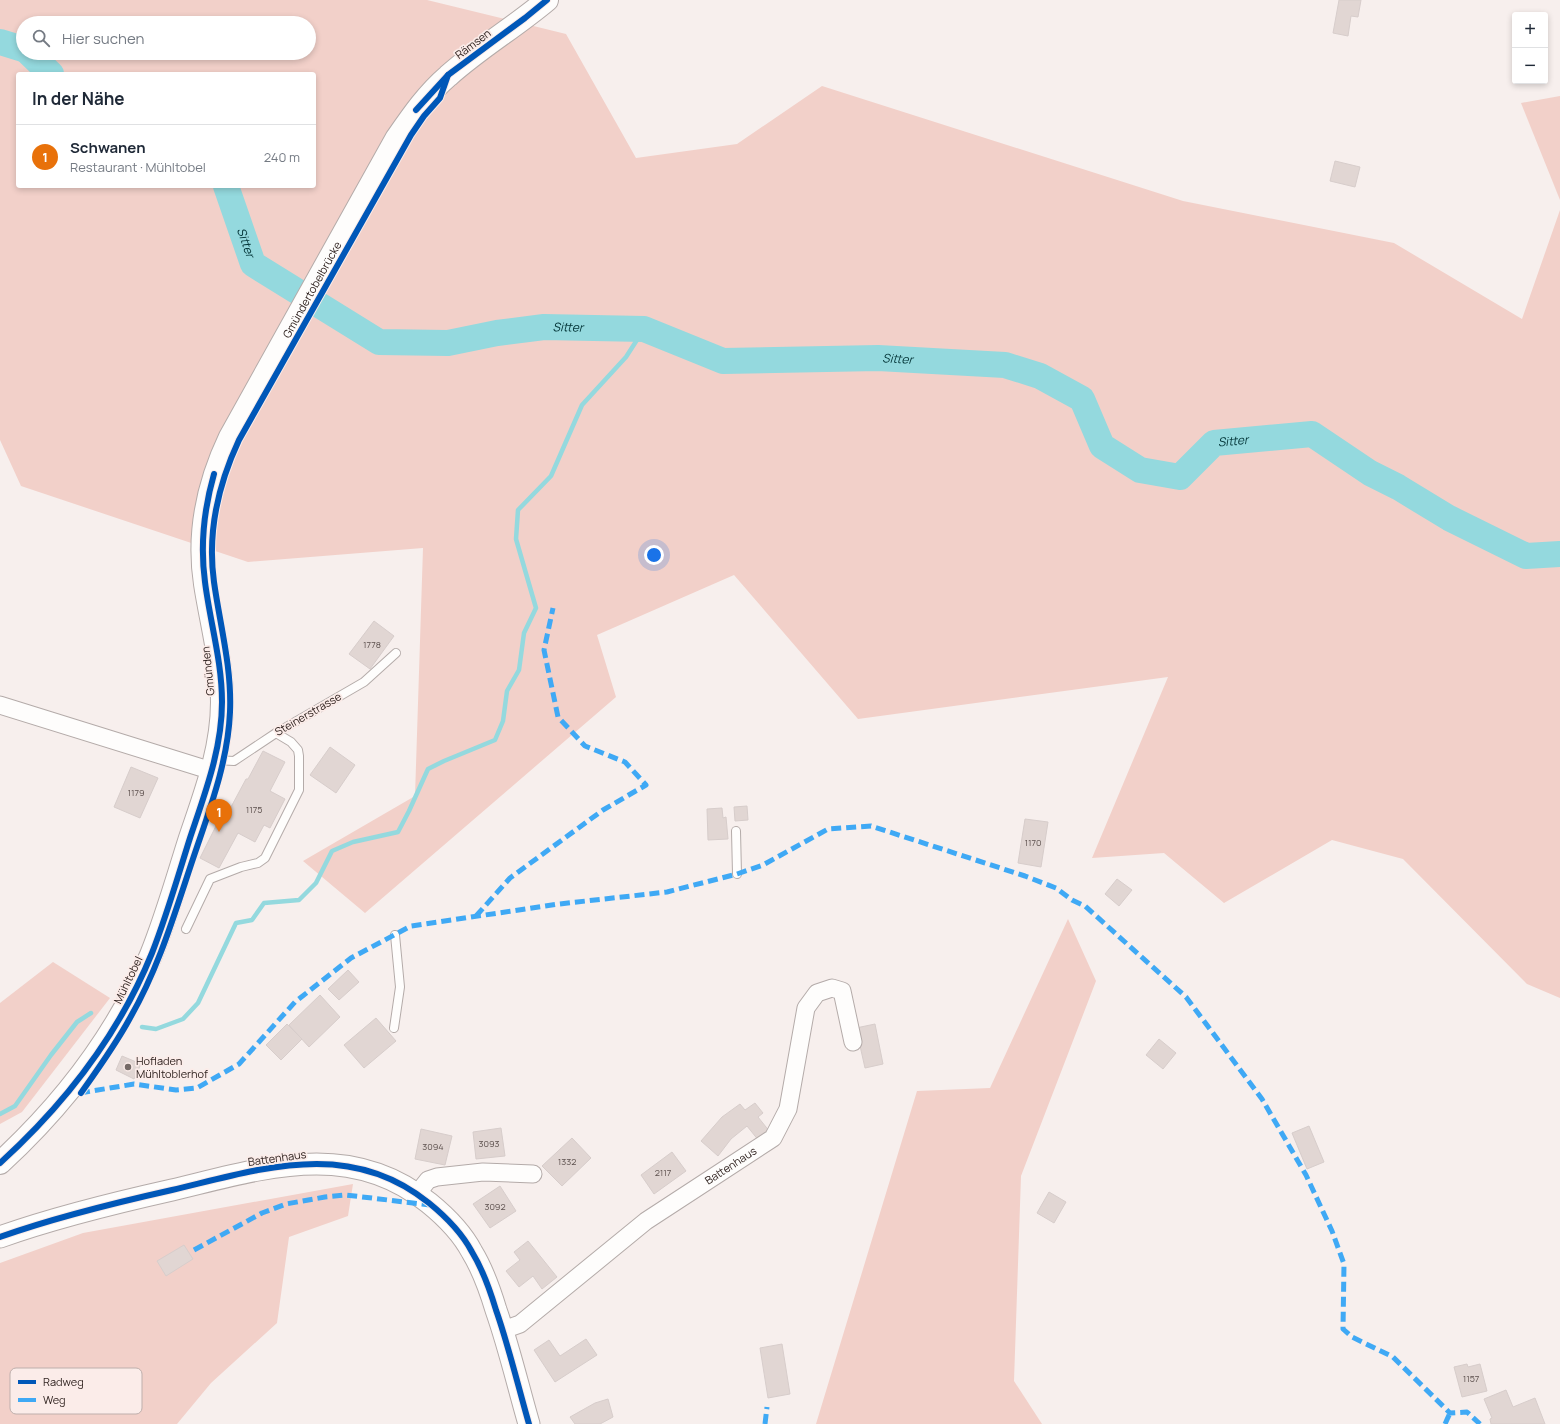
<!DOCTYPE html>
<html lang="de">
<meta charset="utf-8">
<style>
:root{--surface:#fff;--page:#f2f2f3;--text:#1f2937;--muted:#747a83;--line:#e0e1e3;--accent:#db2777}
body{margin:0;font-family:Manrope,sans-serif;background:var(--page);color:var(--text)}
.controls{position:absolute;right:12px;top:12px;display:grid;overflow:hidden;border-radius:4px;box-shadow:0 2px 6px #0003}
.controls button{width:36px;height:36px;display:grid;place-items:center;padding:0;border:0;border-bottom:1px solid var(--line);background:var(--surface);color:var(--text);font:20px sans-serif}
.you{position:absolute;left:654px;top:555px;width:14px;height:14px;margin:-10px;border:3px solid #fff;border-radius:50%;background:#1a73e8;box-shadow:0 0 0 6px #1a73e833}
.badge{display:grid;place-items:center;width:26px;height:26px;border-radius:50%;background:var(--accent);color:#fff;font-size:13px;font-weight:700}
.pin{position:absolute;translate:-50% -33px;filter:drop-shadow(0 1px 2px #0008)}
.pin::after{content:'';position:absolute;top:21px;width:14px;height:12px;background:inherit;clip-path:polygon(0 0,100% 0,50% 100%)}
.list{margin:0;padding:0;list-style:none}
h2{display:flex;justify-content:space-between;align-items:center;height:52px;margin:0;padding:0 16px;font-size:17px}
h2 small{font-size:13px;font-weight:400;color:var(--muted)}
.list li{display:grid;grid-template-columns:26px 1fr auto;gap:12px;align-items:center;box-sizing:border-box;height:64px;padding:0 16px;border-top:1px solid var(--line)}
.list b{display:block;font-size:15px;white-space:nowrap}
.list p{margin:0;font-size:13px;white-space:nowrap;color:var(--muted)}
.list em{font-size:13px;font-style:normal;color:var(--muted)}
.icon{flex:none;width:22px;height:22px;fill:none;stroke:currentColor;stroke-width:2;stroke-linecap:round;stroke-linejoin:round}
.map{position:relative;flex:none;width:1560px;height:1424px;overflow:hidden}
.search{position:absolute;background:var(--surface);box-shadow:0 2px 6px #0003;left:16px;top:16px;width:300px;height:44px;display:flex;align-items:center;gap:10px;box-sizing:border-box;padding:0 14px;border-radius:22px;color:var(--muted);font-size:15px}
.panel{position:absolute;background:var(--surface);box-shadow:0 2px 6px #0003;left:16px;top:72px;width:300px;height:116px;border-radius:4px}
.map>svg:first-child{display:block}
</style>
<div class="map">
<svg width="1560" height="1424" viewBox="0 0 1560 1424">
<rect width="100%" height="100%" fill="#f7efed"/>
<g fill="#f2d0c9" fill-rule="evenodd">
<path d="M0,0H427L566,34L636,158L737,144L822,86L1183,201L1394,243L1522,319L1560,210V998L1527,984L1403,859L1332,840L1224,903L1164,853L1092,858L1168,677L858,719L734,575L597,635L616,697L365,913L303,861L415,796L423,548L248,562L21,486L0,440ZM23,23H309V53H23ZM18,74H314V186H18Z"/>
<path d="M1560,96V200L1521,103Z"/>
<path d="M1068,919L1096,981L1021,1176L1014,1381L1042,1424H816L917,1091L990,1088Z"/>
<path d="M53,962L110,998L22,1112L0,1124V1003Z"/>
<path d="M353,1184L348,1216L289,1237L277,1323L211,1383L177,1424H0V1263L83,1233Z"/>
</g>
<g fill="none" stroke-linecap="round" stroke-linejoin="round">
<g stroke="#94d9de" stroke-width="4.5">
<path d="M142,1027L156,1029L183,1019L198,1003L236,923L252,920L264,903L299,900L316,883L332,851L353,842L398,832L409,811L428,769L444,761L495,740L503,721L507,691L519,670L524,633L536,608L516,539L518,510L551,476L582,405L626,357L644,329"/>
<path d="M0,1114L15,1106L51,1055L77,1022L91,1013"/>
</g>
<g stroke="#94d9de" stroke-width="26">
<path d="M0,42L23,49"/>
<path d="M29,53L51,74"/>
<path id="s1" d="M226,186L253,264L379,342L448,343L497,333L544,327L644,329L723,361L878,358L1005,365L1040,376L1082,399L1102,446L1140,470L1180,477L1214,443L1312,434L1370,473L1398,487L1449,518L1526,556L1560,554"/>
</g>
</g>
<g fill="#e1d6d3" stroke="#d7cdcb">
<path d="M1339,0H1361L1358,17L1351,16L1348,36L1333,33Z"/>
<path d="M1335,161L1360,167L1355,187L1330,181Z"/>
<path d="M374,621L394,636L370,669L349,654Z"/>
<path d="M330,747L355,765L336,793L310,775Z"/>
<path d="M263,751L285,762L270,791L285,799L270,828L264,825L255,842L238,833L219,868L200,858L219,820L223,822L246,779H248Z"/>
<path d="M131,767L158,778L140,818L114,807Z"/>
<path d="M747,806L748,820L735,821L734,807Z"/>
<path d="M722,808L723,818L726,817L728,839L708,840L707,809Z"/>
<path d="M1025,819L1048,822L1041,867L1018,863Z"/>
<path d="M1117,879L1132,890L1119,906L1105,894Z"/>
<path d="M348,970L359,982L339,1000L328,989Z"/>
<path d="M320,995L340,1017L309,1047L289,1025Z"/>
<path d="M376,1018L396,1041L364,1068L344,1045Z"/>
<path d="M287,1024L302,1039L281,1060L266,1045Z"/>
<path d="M875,1024L883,1064L865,1068L856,1028Z"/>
<path d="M1159,1039L1176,1053L1163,1069L1146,1055Z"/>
<path d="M122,1056L141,1064L134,1079L116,1070Z"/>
<path d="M755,1103L763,1113L758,1117L770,1132L759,1141L747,1126L731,1139L718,1156L701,1141L722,1117L740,1104L745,1110Z"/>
<path d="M1309,1126L1324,1162L1307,1169L1292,1133Z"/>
<path d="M501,1128L505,1156L476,1159L473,1132Z"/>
<path d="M421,1129L452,1136L445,1165L415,1159Z"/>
<path d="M572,1138L591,1158L562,1186L542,1166Z"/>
<path d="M672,1152L686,1171L654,1194L641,1175Z"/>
<path d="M500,1186L516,1211L490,1228L473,1204Z"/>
<path d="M1049,1192L1066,1202L1054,1223L1037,1213Z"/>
<path d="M528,1241L557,1277L542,1289L533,1276L519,1287L506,1271L520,1260L514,1252Z"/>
<path d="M184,1245L193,1259L166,1276L157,1261Z"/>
<path d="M586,1339L597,1355L555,1382L534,1350L549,1340L560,1356Z"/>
<path d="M782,1344L790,1394L768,1398L760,1348Z"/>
<path d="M1467,1364L1468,1367L1480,1364L1487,1391L1462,1397L1454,1367Z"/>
<path d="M1506,1390L1513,1407L1535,1398L1545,1424H1491L1490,1419L1492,1418L1484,1399Z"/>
<path d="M608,1399L613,1417L600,1424H575L570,1417L595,1403Z"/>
</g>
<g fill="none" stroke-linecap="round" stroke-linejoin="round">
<defs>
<g id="service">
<path d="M215,760L234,761L276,733L364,682L396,653"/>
<path d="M736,831L737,874"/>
<path d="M186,929L210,879L241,867L258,863L265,858L299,790V756L298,750L291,742L276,733"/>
<path d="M394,1028L400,987L395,935"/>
</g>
<g id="minor">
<path d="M0,705L212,771"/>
<path d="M417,1194L428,1180L437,1177L483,1172L533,1174"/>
<path id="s2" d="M503,1330L520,1324L646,1221L773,1138L788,1109L806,1008L817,993L832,988L842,991L853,1042"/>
</g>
<path id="tertiary" d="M0,1237C56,1217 114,1203 172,1190C261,1169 349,1138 429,1203C445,1216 462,1233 472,1252C483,1270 490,1290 496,1310C509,1347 518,1386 529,1424"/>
<g id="secondary">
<path id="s3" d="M0,1163C64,1104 117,1035 151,955C166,918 177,879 189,841C204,796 222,751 222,702C222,662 211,623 205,584C197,532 208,483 230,437L396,139C412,116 427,94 448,76C479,48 515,27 547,0"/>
</g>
</defs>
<use href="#service" stroke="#b4aba9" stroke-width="10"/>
<use href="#minor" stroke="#b4aba9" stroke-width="19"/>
<use href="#tertiary" stroke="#b4aba9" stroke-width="23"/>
<use href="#secondary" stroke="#b4aba9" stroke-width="24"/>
<use href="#service" stroke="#fefdfc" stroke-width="8"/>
<use href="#minor" stroke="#fefdfc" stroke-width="17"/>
<use href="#tertiary" stroke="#fefdfc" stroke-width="21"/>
<use href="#secondary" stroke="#fefdfc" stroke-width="22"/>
<g stroke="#3fa9f5" stroke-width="5" stroke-dasharray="10 5" stroke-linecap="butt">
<path d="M476,916L510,878L603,810L646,785L625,762L585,746L558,717L544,650L553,608"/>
<path d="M80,1093L134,1084L176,1090L197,1088L239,1064L295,1002L351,958L411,926L559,904L667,892L737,874L763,865L828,829L871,826L1025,876L1056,888L1072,900L1085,906L1186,997L1262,1099L1306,1175L1332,1231L1344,1264L1343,1329L1352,1337L1393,1357L1450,1413L1467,1412L1480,1424"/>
<path d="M194,1250L262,1213L286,1204L325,1197L346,1195L430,1205"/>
<path d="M765,1424L767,1407"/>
<path d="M1445,1424L1450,1413"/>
</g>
<defs>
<g id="cycleway">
<path d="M416,110L448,75L525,18L547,0"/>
<path d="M81,1093C98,1069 116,1044 130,1018C161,964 177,905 197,847C212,803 228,759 230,712C232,668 220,625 214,582C207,532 218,485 239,440L411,135L424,116L440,98L448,75"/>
<path d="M0,1163C65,1104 119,1034 152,953C167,915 178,876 190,838C205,793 222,749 222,702C222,661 210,622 205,582C200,545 204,509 214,474"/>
<path d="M0,1237C56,1217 114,1203 172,1190C261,1169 349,1138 429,1203C445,1216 462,1233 472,1252C483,1270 490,1290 496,1310C509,1347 518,1386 529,1424"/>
</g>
</defs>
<use href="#cycleway" stroke="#fbece9" stroke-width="8"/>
<use href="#cycleway" stroke="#0057b8" stroke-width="6"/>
</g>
<circle fill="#756a67" stroke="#fbece9" stroke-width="1.5" cx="128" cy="1067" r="4"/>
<g text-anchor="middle" stroke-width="3.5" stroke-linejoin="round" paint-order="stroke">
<g font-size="9" fill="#5d514e">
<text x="372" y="648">1778</text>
<text x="136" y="796">1179</text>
<text x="254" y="813">1175</text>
<text x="1033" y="846">1170</text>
<text x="489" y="1147">3093</text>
<text x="433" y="1150">3094</text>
<text x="567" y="1165">1332</text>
<text x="663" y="1176">2117</text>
<text x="495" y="1210">3092</text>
<text x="1471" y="1382">1157</text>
</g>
<g font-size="11" fill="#2f221f" stroke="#fbece9">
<text transform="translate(473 44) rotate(-37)" y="4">Rämsen</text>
<text dy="4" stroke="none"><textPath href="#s3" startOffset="962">Gmündertobelbrücke</textPath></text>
<text transform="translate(208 671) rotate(-96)" y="4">Gmünden</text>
<text transform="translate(308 714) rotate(-30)" y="4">Steinerstrasse</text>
<text transform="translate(128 980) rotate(-64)" y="4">Mühltobel</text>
<text transform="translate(277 1158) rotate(-8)" y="4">Battenhaus</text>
<text dy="4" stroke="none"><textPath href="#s2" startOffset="282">Battenhaus</textPath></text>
</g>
<g font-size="11" fill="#2f221f" stroke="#fbece9" text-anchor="start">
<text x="136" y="1065">Hofladen<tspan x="136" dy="13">Mühltoblerhof</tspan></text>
</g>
<g font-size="12" font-style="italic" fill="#003235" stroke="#fbece9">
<text dy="4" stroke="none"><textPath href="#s1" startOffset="60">Sitter</textPath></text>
<text dy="4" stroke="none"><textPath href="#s1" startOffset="421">Sitter</textPath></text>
<text dy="4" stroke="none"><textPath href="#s1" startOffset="757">Sitter</textPath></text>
<text dy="4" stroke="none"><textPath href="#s1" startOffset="1153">Sitter</textPath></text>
</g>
</g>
<rect x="10" y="1368" width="132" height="46" rx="6" fill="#fbece9" stroke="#beafac" stroke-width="1"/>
<rect x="18" y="1380" width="18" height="4" fill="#0057b8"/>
<rect x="18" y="1398" width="18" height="4" fill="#3fa9f5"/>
<g font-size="11" fill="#2f221f">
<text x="43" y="1386">Radweg</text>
<text x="43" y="1404">Weg</text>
</g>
</svg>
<div class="controls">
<button>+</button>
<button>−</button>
</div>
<div class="you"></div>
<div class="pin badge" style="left:219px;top:832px;background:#e8710a">1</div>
<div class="search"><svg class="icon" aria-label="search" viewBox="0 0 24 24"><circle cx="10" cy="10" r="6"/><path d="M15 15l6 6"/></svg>Hier suchen</div>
<section class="panel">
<h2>In der Nähe<small></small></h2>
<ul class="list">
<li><span class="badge" style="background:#e8710a">1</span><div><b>Schwanen</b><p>Restaurant · Mühltobel</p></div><em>240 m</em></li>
</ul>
</section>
</div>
